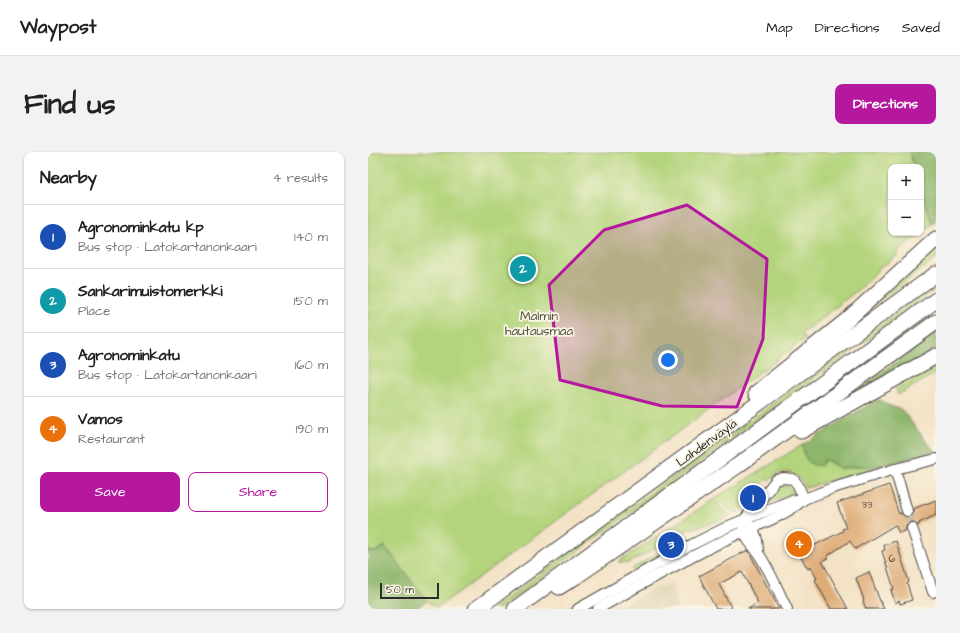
<!DOCTYPE html>
<meta charset="utf-8">
<style>
:root{--surface:#fff;--page:#f2f2f2;--text:#202124;--muted:#757577;--line:#e0e0e0;--accent:#b5179e}
body{margin:0;font-family:"Architects Daughter",sans-serif;background:var(--page);color:var(--text)}
.controls{position:absolute;right:12px;top:12px;display:grid;overflow:hidden;border-radius:8px;box-shadow:0 1px 3px #0004}
.controls button{width:36px;height:36px;display:grid;place-items:center;padding:0;border:0;border-bottom:1px solid var(--line);background:var(--surface);color:var(--text);font:20px sans-serif}
.scale{position:absolute;left:12px;bottom:10px;width:59px;box-sizing:border-box;padding-left:4px;border:2px solid #2b2b2b;border-top:0;font-size:11px;line-height:14px;white-space:nowrap;color:#2b2b2b;-webkit-text-stroke:3px #fcf5e5;paint-order:stroke}
.you{position:absolute;left:300px;top:208px;width:14px;height:14px;margin:-10px;border:3px solid #fff;border-radius:50%;background:#1a73e8;box-shadow:0 0 0 6px #1a73e833}
.badge{display:grid;place-items:center;width:26px;height:26px;border-radius:50%;background:var(--accent);color:#fff;font-size:13px;font-weight:700}
.pin{position:absolute;translate:-50% -50%;border:2px solid #fff;box-shadow:0 1px 4px #0006}
.list{margin:0;padding:0;list-style:none}
h2{display:flex;justify-content:space-between;align-items:center;height:52px;margin:0;padding:0 16px;font-size:17px}
h2 small{font-size:13px;font-weight:400;color:var(--muted)}
.list li{display:grid;grid-template-columns:26px 1fr auto;gap:12px;align-items:center;box-sizing:border-box;height:64px;padding:0 16px;border-top:1px solid var(--line)}
.list b{display:block;font-size:15px;white-space:nowrap}
.list p{margin:0;font-size:13px;white-space:nowrap;color:var(--muted)}
.list em{font-size:13px;font-style:normal;color:var(--muted)}
.actions{display:flex;gap:8px;padding:12px 16px}
.actions a{flex:1;padding:9px 0;border:1px solid var(--accent);border-radius:8px;text-align:center;font-size:14px;color:var(--accent)}
.actions .main{background:var(--accent);color:#fff}
.map{position:relative;flex:none;width:568px;height:457px;overflow:hidden;border-radius:8px}
header{display:flex;align-items:center;gap:24px;box-sizing:border-box;height:56px;padding:0 20px;background:var(--surface);border-bottom:1px solid var(--line)}
header strong{font-size:19px}
nav{display:flex;gap:22px;margin-inline-start:auto;font-size:14px}
.intro{display:flex;align-items:center;justify-content:space-between;box-sizing:border-box;height:96px;padding:0 24px}
h1{margin:0;font-size:28px}
.button{padding:10px 18px;border-radius:8px;background:var(--accent);color:#fff;font-size:14px;font-weight:700}
main{display:flex;gap:24px;padding:0 24px}
aside{flex:1;background:var(--surface);border-radius:8px;box-shadow:0 1px 3px #0004}
.map>svg:first-child{display:block}
</style>
<header>
<strong>Waypost</strong>
<nav><a>Map</a><a>Directions</a><a>Saved</a></nav>
</header>
<div class="intro"><h1>Find us</h1><a class="button">Directions</a></div>
<main>
<aside>
<h2>Nearby<small>4 results</small></h2>
<ul class="list">
<li><span class="badge" style="background:#1a4fb4">1</span><div><b>Agronominkatu kp</b><p>Bus stop · Latokartanonkaari</p></div><em>140 m</em></li>
<li><span class="badge" style="background:#0f9aa8">2</span><div><b>Sankarimuistomerkki</b><p>Place</p></div><em>150 m</em></li>
<li><span class="badge" style="background:#1a4fb4">3</span><div><b>Agronominkatu</b><p>Bus stop · Latokartanonkaari</p></div><em>160 m</em></li>
<li><span class="badge" style="background:#e8710a">4</span><div><b>Vamos</b><p>Restaurant</p></div><em>190 m</em></li>
</ul>
<div class="actions"><a class="main">Save</a><a>Share</a></div>
</aside>
<div class="map">
<svg width="568" height="457" viewBox="0 0 568 457">
<rect width="100%" height="100%" fill="#fcf5e5"/>
<filter id="ink" filterUnits="userSpaceOnUse"><feTurbulence type="fractalNoise" baseFrequency=".025" numOctaves="2"/><feDisplacementMap in="SourceGraphic" scale="8" xChannelSelector="R" yChannelSelector="G"/><feConvolveMatrix kernelMatrix="1 2 1 2 8 2 1 2 1" color-interpolation-filters="sRGB"/></filter>
<filter id="wash" filterUnits="userSpaceOnUse"><feTurbulence type="fractalNoise" baseFrequency=".012" numOctaves="4" result="noise"/><feDisplacementMap in="SourceGraphic" scale="16" xChannelSelector="R" yChannelSelector="G"/><feGaussianBlur stdDeviation="0.9" result="paint"/><feColorMatrix in="noise" values="0 0 0 0 0 0 0 0 0 0 0 0 0 0 0 0 0 1.4 0 .05"/><feComposite in="paint" operator="in"/></filter>
<g filter="url(#wash)">
<rect width="100%" height="100%" fill="#f3e2c5"/>
<path fill="#e2d6b7" d="M304,432L310,457H247L285,436Z"/>
<g fill="#b3d47c" stroke="#6f8054">
<path d="M0,0H541L546,15H523V81H553L529,99L531,102L512,116L492,136L433,182L437,187L69,456L59,449L17,394L7,400L0,399Z"/>
<path d="M553,36L564,72L553,81Z"/>
<path d="M568,93V107L498,158Z"/>
<path d="M568,132V137L131,457H124Z"/>
<path d="M568,215V221L530,243L528,237Z"/>
<path d="M434,293L438,307H456L473,317L492,314H501L502,317L438,336C428,319 415,314 401,329L398,327L372,359L369,361L358,355L353,350L350,352C352,357 358,359 363,364L354,368L319,378L261,411L250,410L346,347Z"/>
<path d="M413,333C419,333 422,335 425,341L403,350H399L398,349L407,337Z"/>
<path d="M297,397L298,399L286,409L265,422V416Z"/>
<path d="M235,434H244L203,457H198Z"/>
</g>
<g fill="#8eb66c" stroke="#5c704c">
<path d="M541,0H568V68L564,72L553,36V15H546Z"/>
<path d="M568,180V197L493,239L492,237Z"/>
<path d="M511,247L520,253L534,258L560,292L567,299L508,315L492,314L473,317L457,307L453,314C438,313 437,306 434,293Z"/>
<path d="M17,394L59,449L49,455L50,457H0V399L7,400Z"/>
</g>
<g id="blocks">
<g fill="#deac77">
<path d="M521,333L531,362L533,361L537,365H541L545,361V357L568,348V363L551,371V373L550,374L546,370H542L538,374V378L531,381L527,373L487,397L482,389L459,404L460,406L454,409L480,457H463L447,428L449,427L443,415L440,417L428,397H430L426,391L439,384L445,394L475,379L474,377L478,376L469,351Z"/>
<path d="M528,389L541,430L539,431L544,448L532,452L531,449L527,451L523,438L526,437L514,399L517,398L516,393Z"/>
<path d="M380,398L411,457H380L390,451L374,420L351,432L364,457H348L331,424Z"/>
<path d="M501,420L512,449L516,457H498L495,449L496,448L488,426Z"/>
</g>
</g>
</g>
<g filter="url(#ink)">
<use href="#blocks" fill-opacity="0" stroke="#494642" stroke-width="1"/>
<g fill="none" stroke-linecap="round" stroke-linejoin="round">
<path stroke="#cbbda6" stroke-width="10" stroke-dasharray="10 5" stroke-linecap="butt" d="M539,359L544,376"/>
<defs>
<g id="minor">
<path d="M527,317L539,359"/>
<path d="M377,367L408,328L415,326L425,327L430,333L436,347"/>
<path d="M379,371C388,379 390,388 390,400"/>
<path d="M376,374C375,386 384,391 390,401C402,418 410,439 419,457"/>
<path d="M544,376L565,440"/>
<path d="M210,457L325,392L361,374L422,349L436,347L465,336L527,317L568,307"/>
<path d="M230,457C273,432 316,408 361,386C386,374 415,366 436,347"/>
</g>
<g id="highway">
<path d="M388,241L478,169L568,87"/>
<path d="M433,279L568,204"/>
<path d="M191,435L207,425L369,314L568,170"/>
<path d="M108,457L568,122"/>
<path d="M147,457L568,148"/>
</g>
</defs>
<use href="#minor" stroke="#494642" stroke-width="12"/>
<use href="#highway" stroke="#494642" stroke-width="17"/>
<use href="#minor" stroke="#fff" stroke-width="10"/>
<use href="#highway" stroke="#fff" stroke-width="15"/>
</g>
</g>
<path fill="#b5179e" fill-opacity="0.2" stroke="#b5179e" stroke-width="3" stroke-linejoin="round" d="M319,53L399,107L395,187L369,255L294,254L192,228L181,133L236,78Z"/>
<g text-anchor="middle" stroke-width="3.5" stroke-linejoin="round" paint-order="stroke">
<g font-size="11" fill="#584b3e">
<text x="499" y="356">33</text>
<text x="524" y="410">6</text>
</g>
<g font-size="13" fill="#4d553f" stroke="#fcf5e5">
<text x="171" y="168">Malmin<tspan x="171" dy="15">hautausmaa</tspan></text>
</g>
<g font-size="13" fill="#2b2b2b" stroke="#fcf5e5">
<text transform="translate(338 290) rotate(-36)" y="5">Lahdenväylä</text>
</g>
</g>
</svg>
<div class="controls">
<button>+</button>
<button>−</button>
</div>
<div class="scale">50 m</div>
<div class="you"></div>
<div class="pin badge" style="left:385px;top:346px;background:#1a4fb4">1</div>
<div class="pin badge" style="left:155px;top:117px;background:#0f9aa8">2</div>
<div class="pin badge" style="left:303px;top:393px;background:#1a4fb4">3</div>
<div class="pin badge" style="left:431px;top:392px;background:#e8710a">4</div>
</div>
</main>
